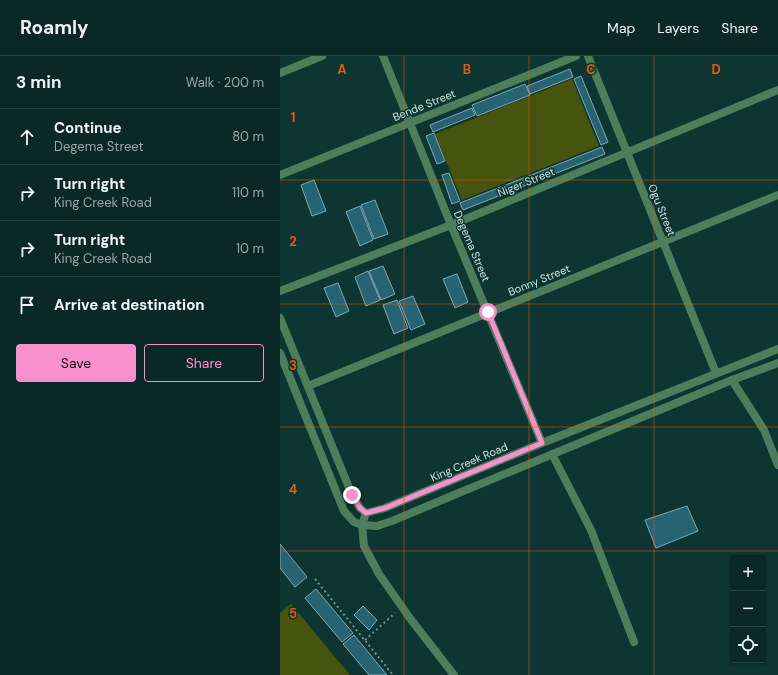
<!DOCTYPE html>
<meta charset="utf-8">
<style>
:root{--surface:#0a2825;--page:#13302d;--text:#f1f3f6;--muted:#99a6a7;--line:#2a4442;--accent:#f790cd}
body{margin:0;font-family:"DM Sans",sans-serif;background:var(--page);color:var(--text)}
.controls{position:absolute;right:12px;bottom:12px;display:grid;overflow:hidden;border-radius:4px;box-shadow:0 1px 3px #0004}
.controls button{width:36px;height:36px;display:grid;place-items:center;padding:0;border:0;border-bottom:1px solid var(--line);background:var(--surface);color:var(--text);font:20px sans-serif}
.stop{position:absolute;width:12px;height:12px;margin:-9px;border:3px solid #f790cd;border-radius:50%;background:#fff}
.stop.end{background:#f790cd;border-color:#fff;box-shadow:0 1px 4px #0008}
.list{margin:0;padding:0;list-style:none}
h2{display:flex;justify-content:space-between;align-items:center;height:52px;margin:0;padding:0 16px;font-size:17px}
h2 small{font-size:13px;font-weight:400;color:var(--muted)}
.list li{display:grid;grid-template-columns:26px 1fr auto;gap:12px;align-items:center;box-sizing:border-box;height:56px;padding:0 16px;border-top:1px solid var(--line)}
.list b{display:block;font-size:15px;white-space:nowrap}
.list p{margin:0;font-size:13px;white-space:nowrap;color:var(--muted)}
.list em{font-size:13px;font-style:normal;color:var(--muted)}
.actions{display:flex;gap:8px;padding:12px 16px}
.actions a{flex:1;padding:9px 0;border:1px solid var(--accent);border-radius:4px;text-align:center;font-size:14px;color:var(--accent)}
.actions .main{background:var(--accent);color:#111}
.icon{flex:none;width:22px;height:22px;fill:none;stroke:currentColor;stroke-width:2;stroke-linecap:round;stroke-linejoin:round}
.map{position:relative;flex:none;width:498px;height:619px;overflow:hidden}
header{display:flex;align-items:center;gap:24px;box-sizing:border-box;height:56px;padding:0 20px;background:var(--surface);border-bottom:1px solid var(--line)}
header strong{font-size:19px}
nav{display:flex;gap:22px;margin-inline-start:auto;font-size:14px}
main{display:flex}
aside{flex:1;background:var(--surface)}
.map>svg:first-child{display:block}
</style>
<header>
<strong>Roamly</strong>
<nav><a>Map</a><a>Layers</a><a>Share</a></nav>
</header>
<main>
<aside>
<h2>3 min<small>Walk · 200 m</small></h2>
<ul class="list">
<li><svg class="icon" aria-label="ahead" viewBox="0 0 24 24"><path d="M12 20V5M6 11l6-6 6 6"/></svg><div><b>Continue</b><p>Degema Street</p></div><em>80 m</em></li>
<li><svg class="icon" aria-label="right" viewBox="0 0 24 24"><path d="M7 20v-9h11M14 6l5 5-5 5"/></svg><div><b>Turn right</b><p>King Creek Road</p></div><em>110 m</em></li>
<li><svg class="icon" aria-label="right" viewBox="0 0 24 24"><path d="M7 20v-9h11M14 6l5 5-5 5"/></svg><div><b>Turn right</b><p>King Creek Road</p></div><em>10 m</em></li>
<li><svg class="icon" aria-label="arrive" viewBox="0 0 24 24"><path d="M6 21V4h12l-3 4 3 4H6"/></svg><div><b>Arrive at destination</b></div></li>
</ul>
<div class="actions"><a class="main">Save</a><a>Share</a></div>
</aside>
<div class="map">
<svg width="498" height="619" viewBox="0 0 498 619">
<rect width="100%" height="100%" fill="#0d3531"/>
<g fill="#46540d">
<path d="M292,23L319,90L182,144L155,78Z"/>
<path d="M11,548L70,619H0V557Z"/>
</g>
<g fill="#266473" stroke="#81a7b2">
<path d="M290,13L293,21L250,38L247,30Z"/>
<path d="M301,20L328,86L321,89L294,23Z"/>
<path d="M245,28L250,39L197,60L192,49Z"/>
<path d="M192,52L195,59L153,76L150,69Z"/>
<path d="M154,77L165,105L157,108L146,80Z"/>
<path d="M322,91L325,98L183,154L180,147Z"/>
<path d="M169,117L180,145L172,148L162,119Z"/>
<path d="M34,124L46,155L32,160L21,129Z"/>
<path d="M95,144L108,178L94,183L81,149Z"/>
<path d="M80,150L93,184L80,190L66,156Z"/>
<path d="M103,210L115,238L101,244L89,215Z"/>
<path d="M88,215L100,244L86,250L75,221Z"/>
<path d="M177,218L188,246L175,252L163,223Z"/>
<path d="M58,227L69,255L56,261L44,232Z"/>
<path d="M133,240L145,268L131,274L119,245Z"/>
<path d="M117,244L128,272L114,278L103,249Z"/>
<path d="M407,450L418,475L376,492L365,464Z"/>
<path d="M0,488L27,521L15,531L0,512Z"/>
<path d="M36,533L73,577L62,586L25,542Z"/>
<path d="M83,550L97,564L89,574L74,559Z"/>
<path d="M74,579L107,619H89L63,588Z"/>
</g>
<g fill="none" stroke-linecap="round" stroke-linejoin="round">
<g stroke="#75938f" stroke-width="2" stroke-dasharray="2 3" stroke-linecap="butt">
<path d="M35,523L113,619"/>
<path d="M85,584L115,557"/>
</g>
<g stroke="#4c7e5b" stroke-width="8">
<path d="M103,0L171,169L262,387"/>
<path d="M308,0L436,317"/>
<path d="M0,17L42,0"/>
<path d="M0,119L296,0"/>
<path d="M0,235L171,169L498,34"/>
<path d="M452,324L484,374L498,409"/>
<path d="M28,330L498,139"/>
<path d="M272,398L311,474L354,586"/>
<path d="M86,457L82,469L84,490L99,518L129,561L174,619"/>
</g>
<g stroke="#4c7e5b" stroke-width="8">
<path d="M0,262L72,439L80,452L86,457L105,452L262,387L498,293"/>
<path d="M0,297L64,455L74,466L82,469L97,470L112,465L169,441L452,324L498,307"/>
</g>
</g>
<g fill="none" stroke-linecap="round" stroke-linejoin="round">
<path stroke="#f790cd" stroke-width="5" d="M72,439L80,452L86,457L105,452L262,387L208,256"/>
</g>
<path fill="none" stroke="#e8590c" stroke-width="1" stroke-opacity="0.55" d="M124,0V619M249,0V619M374,0V619M0,124H498M0,248H498M0,371H498M0,495H498"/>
<g text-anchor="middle" stroke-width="3" stroke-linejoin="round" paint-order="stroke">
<g font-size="11" fill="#cde2de" stroke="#0d3531">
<text transform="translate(144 49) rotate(-22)" y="4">Bende Street</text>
<text transform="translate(246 126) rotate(-22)" y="4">Niger Street</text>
<text transform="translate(382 154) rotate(68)" y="4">Ogu Street</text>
<text transform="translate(192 190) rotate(67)" y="4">Degema Street</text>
<text transform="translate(259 224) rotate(-22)" y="4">Bonny Street</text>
<text transform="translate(189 406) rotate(-23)" y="4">King Creek Road</text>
</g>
</g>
<g font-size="13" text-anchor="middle" font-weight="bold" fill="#e8590c" stroke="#0d3531" stroke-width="3" stroke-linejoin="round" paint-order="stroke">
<text x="62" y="18">A</text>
<text x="187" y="18">B</text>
<text x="311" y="18">C</text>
<text x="436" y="18">D</text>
<text x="13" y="66">1</text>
<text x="13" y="190">2</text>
<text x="13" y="314">3</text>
<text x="13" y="438">4</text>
<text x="13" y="562">5</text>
</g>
</svg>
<div class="controls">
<button>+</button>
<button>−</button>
<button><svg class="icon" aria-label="locate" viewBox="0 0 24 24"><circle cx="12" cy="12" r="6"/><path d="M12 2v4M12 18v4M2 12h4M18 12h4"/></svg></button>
</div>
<div class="stop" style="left:208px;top:256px"></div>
<div class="stop end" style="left:72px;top:439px"></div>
</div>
</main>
